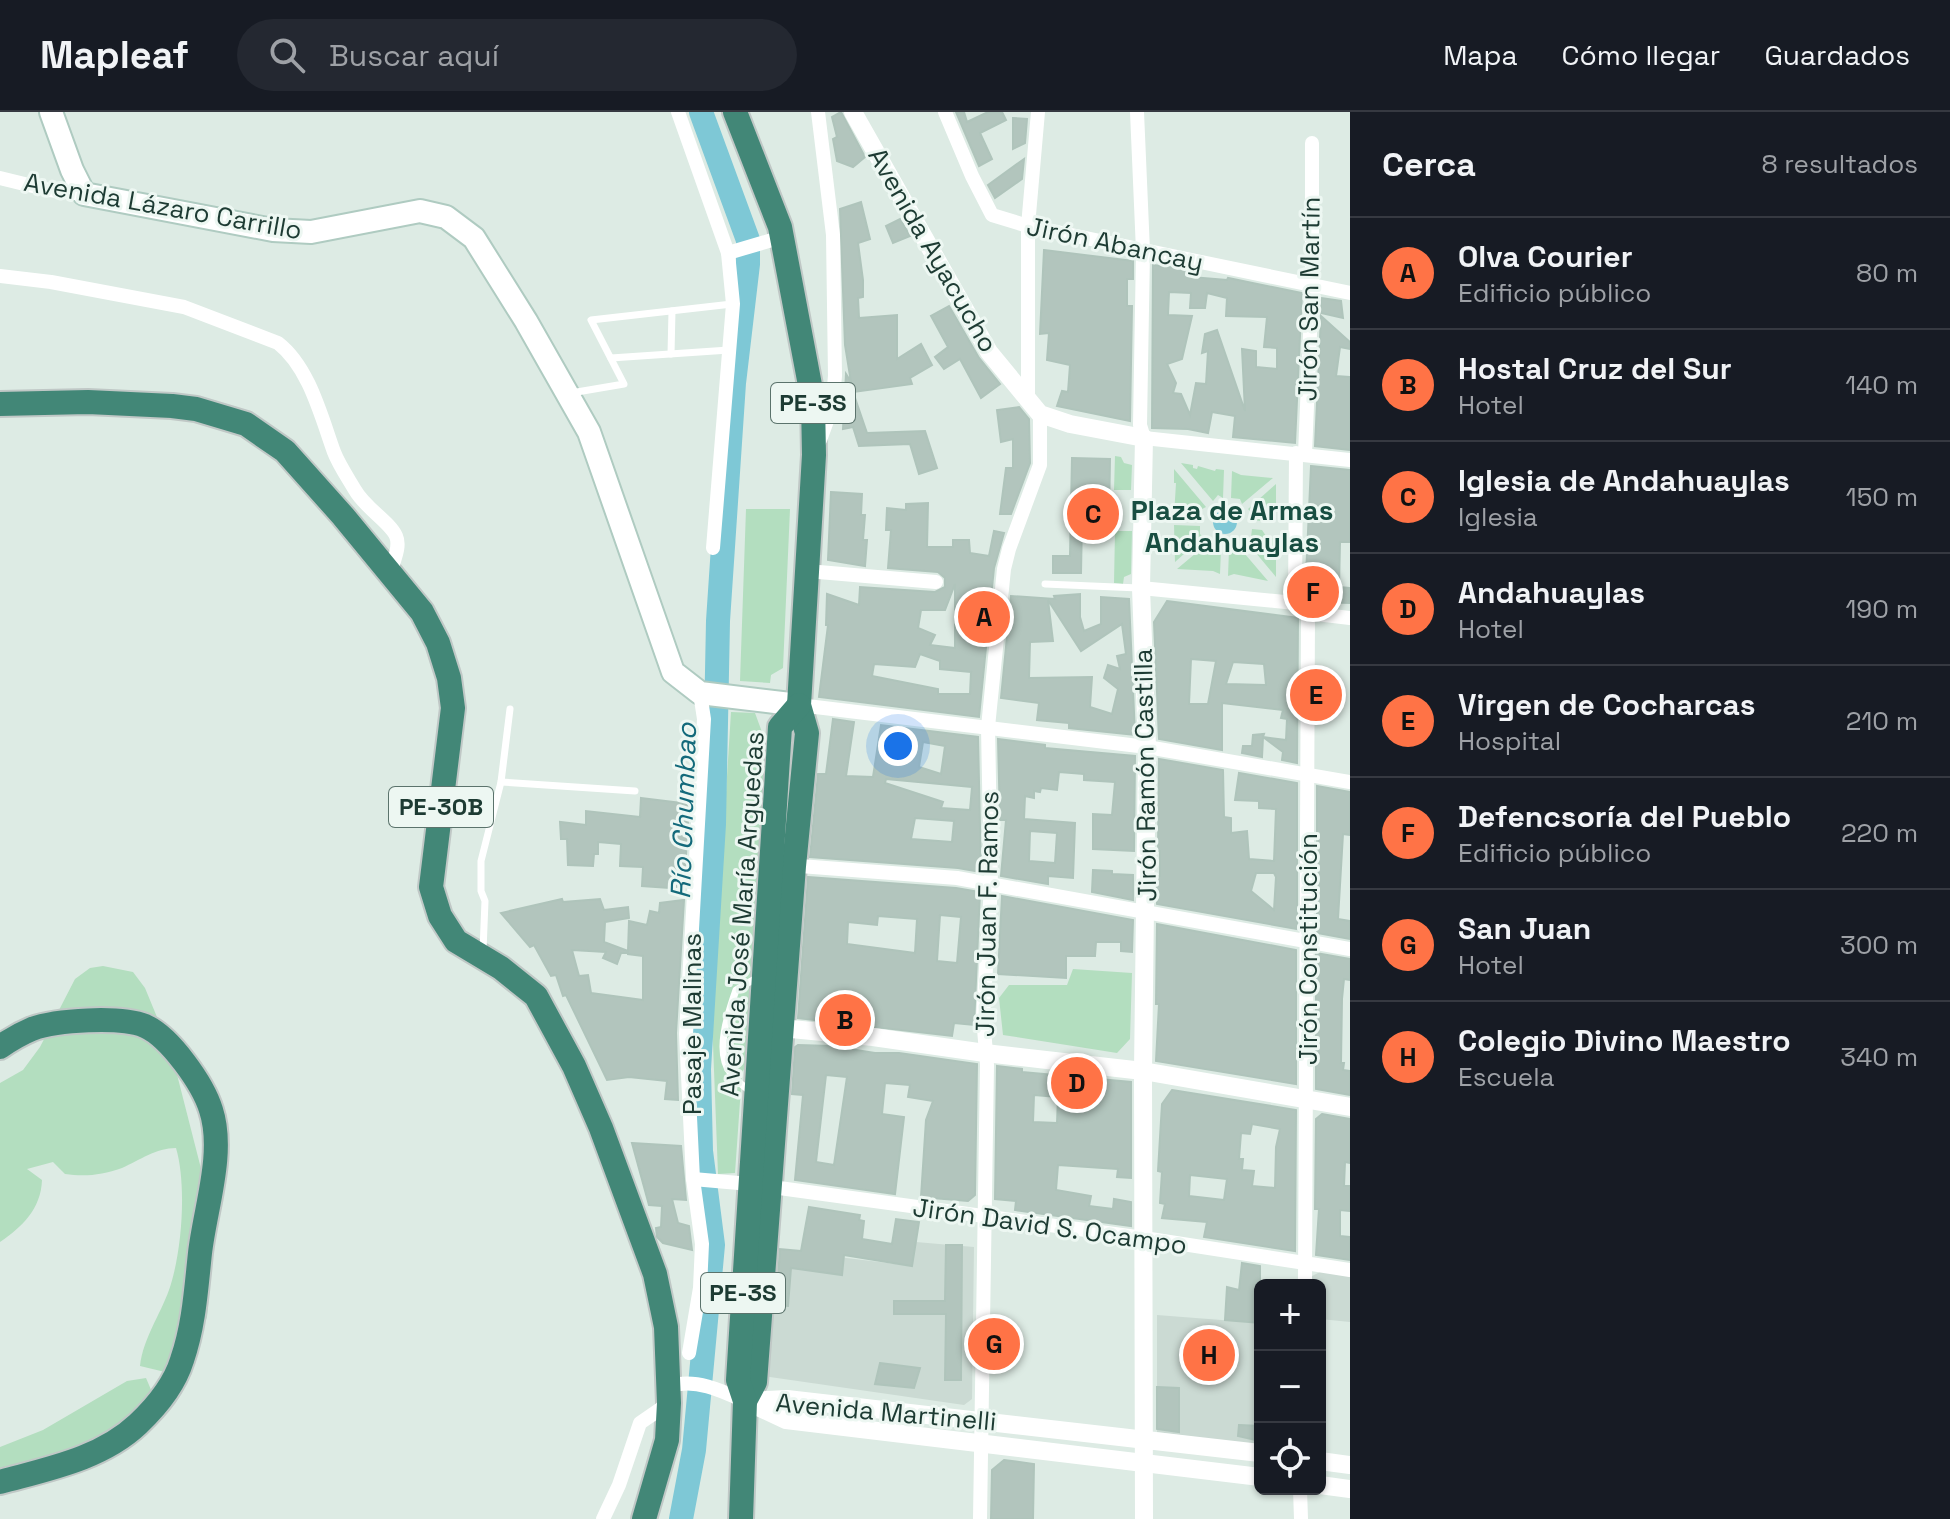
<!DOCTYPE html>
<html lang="es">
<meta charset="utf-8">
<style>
:root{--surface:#171b24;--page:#242831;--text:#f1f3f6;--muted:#9ea1a6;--line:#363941;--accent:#ff7346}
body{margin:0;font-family:"Space Grotesk",sans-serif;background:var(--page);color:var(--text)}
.controls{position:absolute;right:24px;bottom:24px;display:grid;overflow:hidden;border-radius:12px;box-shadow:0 2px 6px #0004}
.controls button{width:72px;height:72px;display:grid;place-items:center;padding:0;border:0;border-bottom:2px solid var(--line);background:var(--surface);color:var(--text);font:40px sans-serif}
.you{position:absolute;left:898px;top:634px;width:28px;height:28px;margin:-20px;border:6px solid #fff;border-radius:50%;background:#1a73e8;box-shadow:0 0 0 12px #1a73e833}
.badge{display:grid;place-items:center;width:52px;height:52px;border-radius:50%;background:var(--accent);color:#111;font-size:26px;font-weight:700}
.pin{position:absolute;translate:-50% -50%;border:4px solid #fff;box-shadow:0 2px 8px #0006}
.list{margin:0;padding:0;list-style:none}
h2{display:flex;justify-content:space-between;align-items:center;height:104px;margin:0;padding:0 32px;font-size:34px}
h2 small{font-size:26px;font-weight:400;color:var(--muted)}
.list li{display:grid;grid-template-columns:52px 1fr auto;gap:24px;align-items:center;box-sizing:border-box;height:112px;padding:0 32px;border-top:2px solid var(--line)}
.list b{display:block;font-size:30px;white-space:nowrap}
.list p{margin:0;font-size:26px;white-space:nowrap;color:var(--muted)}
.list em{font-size:26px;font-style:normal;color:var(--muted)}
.icon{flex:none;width:44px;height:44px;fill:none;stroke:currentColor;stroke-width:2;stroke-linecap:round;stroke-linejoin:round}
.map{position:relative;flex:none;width:1350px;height:1407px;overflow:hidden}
header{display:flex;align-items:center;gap:48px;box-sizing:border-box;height:112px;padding:0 40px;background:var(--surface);border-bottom:2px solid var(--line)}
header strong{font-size:38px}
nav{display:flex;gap:44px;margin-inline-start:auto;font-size:28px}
.search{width:560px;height:72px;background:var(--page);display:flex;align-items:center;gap:20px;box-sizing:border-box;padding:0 28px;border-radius:44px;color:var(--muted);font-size:30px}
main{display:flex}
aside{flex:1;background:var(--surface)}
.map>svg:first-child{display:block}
</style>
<header>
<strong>Mapleaf</strong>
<div class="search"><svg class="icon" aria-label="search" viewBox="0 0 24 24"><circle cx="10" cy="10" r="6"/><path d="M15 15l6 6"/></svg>Buscar aquí</div>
<nav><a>Mapa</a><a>Cómo llegar</a><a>Guardados</a></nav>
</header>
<main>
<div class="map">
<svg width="1350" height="1407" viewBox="0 0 1350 1407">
<rect width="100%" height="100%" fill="#ddebe4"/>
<g fill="#cbdad3">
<path d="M916,1130L974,1135L972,1287L964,1293L763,1264L773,1137L912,1154Z"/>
<path d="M1322,1159L1350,1164V1210L1320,1207V1173H1310V1165Z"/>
<path d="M1157,1203L1260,1211V1334L1157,1320Z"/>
</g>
<g fill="#b3debf">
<path d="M1115,344L1121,345L1124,351L1132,353L1131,378H1114Z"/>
<path d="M1181,351L1193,353V356L1197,357L1198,354L1215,359L1216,357L1224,358L1223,386L1218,383L1213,389Z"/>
<path d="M1174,357L1206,395L1202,397L1201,405L1174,404L1176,371H1174Z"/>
<path d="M1232,359L1241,363L1273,366L1242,392L1240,387L1231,386Z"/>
<path d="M1276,372V398L1268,399L1261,409L1252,408L1253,403L1248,397Z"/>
<path d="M746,397H790L783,556L771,563L770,571L740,569Z"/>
<path d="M1174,413L1200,414V422L1203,425L1175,450Z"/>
<path d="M1252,417L1262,418L1266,424L1276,427V465L1246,429L1251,425Z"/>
<path d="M1115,419H1132L1131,462L1124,465L1123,472L1114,471Z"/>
<path d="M1208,431L1212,436L1221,438L1220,462L1213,459L1177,457Z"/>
<path d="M1239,435L1268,469L1234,462L1228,464L1229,438L1233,439Z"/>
<path d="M731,600L755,601L766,631L746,953L742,961L735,1061L718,1062L712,906Z"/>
<path d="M103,854L133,860L145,876L171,939L208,1084L214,1129L207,1205L201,1219L165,1260L140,1254C143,1227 160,1203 169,1178C182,1141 187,1073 176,1036C156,1036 140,1048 122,1056C102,1063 85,1065 65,1062L53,1050L27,1057L42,1068C41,1097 22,1115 0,1130V971L23,958L40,935L75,867L90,856Z"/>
<path d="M1073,857L1132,861L1130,927L1117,941L1003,923L999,886L1009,873H1067Z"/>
<path d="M146,1266L152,1280L120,1316L0,1373V1335L43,1318L127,1269Z"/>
</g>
<circle fill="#7ec8d6" cx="1225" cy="410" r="12"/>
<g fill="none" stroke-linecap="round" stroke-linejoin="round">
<path stroke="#7ec8d6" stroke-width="24" d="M681,1407L694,1338L713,1133L701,1039L699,957L714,712L718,509L734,271L748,152V128L701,0"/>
</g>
<g fill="#b2c5bd" stroke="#afc4bb" stroke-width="2" fill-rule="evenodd">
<path d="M841,0L865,45L853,55L837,49L833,27L837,25L832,5Z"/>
<path d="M956,0H964L967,10L988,0H1002L1006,8L980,21L992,47L979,54Z"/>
<path d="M1013,6L1027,7L1025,31L1013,37Z"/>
<path d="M1024,47L1022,67L995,86L988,73Z"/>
<path d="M861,90L870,127L858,131L863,168V185L858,186L859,206L897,203V247L921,232L932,253L910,266L912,272L853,280L867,321L925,319L937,356L919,362L910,332L859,334L853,315L843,317L846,262L851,270L845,233L840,97Z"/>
<path d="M900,107L910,124L893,131L886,114Z"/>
<path d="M1044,138L1133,149V167H1127V194H1132L1130,309L1057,294L1062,279L1068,280L1070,253L1047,248L1049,221L1040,222Z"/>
<path d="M1153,153L1191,158V165L1227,168L1228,166L1302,181L1295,331L1233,325L1235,304L1212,300L1208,321L1188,317L1152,316ZM1169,180L1191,181L1190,196H1205L1207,181L1227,186L1226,204L1267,205L1264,235L1277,236V257L1256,255V239L1242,237L1245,299L1217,218L1205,222L1202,241L1208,239L1206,272L1196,271L1190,303L1181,282L1173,281L1176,271L1167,252L1182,247L1192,204L1168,203Z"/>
<path d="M1321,186L1341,189L1343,206L1321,201Z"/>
<path d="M949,194L979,246L1000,272L981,286L960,247L944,257L935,245L948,235L931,204Z"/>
<path d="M1321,204L1350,230V237L1340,235L1336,264L1350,265V338L1315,334Z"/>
<path d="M1019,295L1029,307L1030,351L1011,402H1000L1006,356H1013V327L1001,330L997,298Z"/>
<path d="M1072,346L1110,347L1109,408H1082L1081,461H1053V444H1070Z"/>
<path d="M1311,354L1350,358V430H1340L1339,475L1349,476V491L1311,490L1305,486Z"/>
<path d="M831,380L862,382L861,403H865L863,428H867L865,454L828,448Z"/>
<path d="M928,391L927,435H953V428H969L970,441L989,444L994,419L1004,421L994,456L979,605L819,585L828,513H826L827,482L859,493L860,475L935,480L945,475V466L938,460L888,456L891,418H886L887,396L906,398V392ZM955,472V536L930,533L935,523L918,516L921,498H945ZM920,542L940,549V557L971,560L970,582H938V577L872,564L874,552L915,555Z"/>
<path d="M1080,482V505L1084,519L1101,512V485L1129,487L1135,623L1069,616V611L1037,608L1039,591L1001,586L1011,484L1055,487L1054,484ZM1048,488L1081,539L1122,512L1126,542L1117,544L1120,557L1108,553L1104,566L1118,577L1112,602L1090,595L1092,565L1029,566L1030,530L1053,529Z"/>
<path d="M1167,489L1298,506L1297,651L1282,648L1283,640L1263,625L1262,645L1242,641L1243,634H1252L1253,623L1264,622L1263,625L1286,628L1287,607L1281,606L1283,598L1222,591V638L1159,627L1154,510ZM1191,547L1216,549L1208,592H1189ZM1233,550L1264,552L1266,573L1226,572Z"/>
<path d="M833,607L854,610L846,664L873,665L881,613L978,625L981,760L958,756L810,745L818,662H826ZM923,630L945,634L941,662L919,655ZM886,667L972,675L970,698L941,696L943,690L885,671ZM915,706L954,709L952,730L911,727Z"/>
<path d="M998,627L1045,633V636L1135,644L1134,739L1093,737V702L1112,703L1115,670L1084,668V662L1059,660L1057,678L1041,676L1040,680L1034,679V686L1025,684L1024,707L1075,711L1073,766L1048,764V772L1001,764L1006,708H1000ZM1030,719L1057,721L1055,751L1029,749Z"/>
<path d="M1159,647L1223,658L1224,705L1231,706V721L1247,719L1249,747L1274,749L1276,697L1259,696V689L1235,688L1239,661L1297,671V817L1157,792V764H1160V739H1158ZM1256,761H1274L1276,765L1274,798L1251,779Z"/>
<path d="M1317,674L1350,680V723L1343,722L1338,807L1350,809V827L1317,821Z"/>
<path d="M641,686L689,692L684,777L642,774L643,755L620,754L621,732L598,730V742H594L593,754L568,753L567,727H561L560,710L586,713V699L640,705Z"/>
<path d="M1093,758L1112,759V762L1133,763V788L1092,780Z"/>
<path d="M808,765L956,776L980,780L974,913L954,911L952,924L798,906ZM940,803L961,805L957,851L937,849ZM878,804L917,807L915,841L847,832L848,810L877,813Z"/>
<path d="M1002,784L1133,808L1132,840L1121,839V830H1096L1095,844H1066V866L998,862Z"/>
<path d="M562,787L563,790L600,787L604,798L628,795L629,806L605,810L604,830L628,839L629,809L647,813L650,799L659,801L660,791L684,788L676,921L678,988L665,987L667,969L629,965L607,968L566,883L563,884L556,863L551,864L534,833L530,835L501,801ZM572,838L606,840L603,846L617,852L621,841H628V839V842L643,844V888L591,881L588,863L579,864Z"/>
<path d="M1157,812L1296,838V972L1156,949L1159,892H1156Z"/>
<path d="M1316,841L1350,847V868L1344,867L1342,887L1341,951H1344L1343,958L1350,959V983L1316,977Z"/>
<path d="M798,933L831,934L875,941H899L977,952L975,1083L968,1089L921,1085L926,1008L933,989L908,985L910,973L885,971L882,1002L904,1005L895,1082L795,1068L803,983L792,982L795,935ZM826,963L847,965L834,1053L816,1050Z"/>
<path d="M997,954L1022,957V960L1131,970V1066L1117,1065L1118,1057L1058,1053L1056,1078L1091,1084L1089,1094L1113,1097L1114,1087L1131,1090V1114L1015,1098L1016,1089L995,1087ZM1034,983L1058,985L1057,1011L1033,1010Z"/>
<path d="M1172,978L1296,998L1295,1139L1204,1125L1207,1110L1162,1106L1165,1092L1160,1091L1162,1060L1158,1059L1162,992ZM1252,1012L1280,1017L1276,1035L1275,1076L1252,1074L1254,1059L1242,1058L1243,1047H1239L1241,1021L1250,1022ZM1190,1063L1227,1067L1224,1088L1189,1084Z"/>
<path d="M1322,1002L1350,1007V1051L1345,1050L1344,1074H1350V1099L1340,1098V1124L1350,1125V1148L1316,1143L1319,1097H1315L1316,1007Z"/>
<path d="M632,1031L681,1034L686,1088L672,1087L678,1111L689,1114L692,1138L663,1131L657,1125L656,1116L661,1115L662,1094L649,1093Z"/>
<path d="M809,1095L860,1103L859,1108L864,1109L862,1127L892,1132L896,1107L919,1110L912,1154L844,1143L842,1163L791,1156L788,1194L776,1193L780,1137L801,1139Z"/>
<path d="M946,1133H962L961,1268H945L946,1202H894V1189H945Z"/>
<path d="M1242,1151L1260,1154V1211L1225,1208L1227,1175L1239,1178Z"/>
<path d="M880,1251L920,1256L914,1276L875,1272Z"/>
<path d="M1157,1275L1179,1276V1320L1157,1317Z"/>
<path d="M1239,1313L1260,1314V1329L1238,1324Z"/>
<path d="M1004,1348L1034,1352L1033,1407H991L992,1358Z"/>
</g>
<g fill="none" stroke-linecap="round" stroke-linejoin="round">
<defs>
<path id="secondary" d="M51,0L72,58L84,82L273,118L311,120L420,99L446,105L474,126L526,209L589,320L673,560L700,581L799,593"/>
<g id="trunk">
<path d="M735,0L780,115L813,289L814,343L799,593L807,621L794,754L755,1270L745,1289"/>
<path d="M0,292L88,290L172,294L196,297L246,312L285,339L343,404L422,500L438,531L449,566L453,596L431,775L440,804L456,829L501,856L536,884L574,954L601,1016L655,1162L666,1215L669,1291L667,1328L644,1407"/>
<path d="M0,935C10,928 20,922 32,917C56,908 120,904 145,914C170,925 203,972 211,998C225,1041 205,1097 200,1141C196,1178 194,1213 182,1248C174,1274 157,1294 138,1312C101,1347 47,1357 0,1370"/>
<path d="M741,1407L745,1289L738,1268L780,615L799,593"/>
</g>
</defs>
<use href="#secondary" stroke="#afcbc1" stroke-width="26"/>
<use href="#trunk" stroke="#c0c8c6" stroke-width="28"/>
<g stroke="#fff" stroke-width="7">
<path d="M671,242L672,199"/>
<path d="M611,246L729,238"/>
<path d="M571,281L624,272L591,208L732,192"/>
<path d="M1045,472L1139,476"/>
<path d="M501,670L635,679"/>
<path d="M483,839L485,789L481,779V749L501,670L510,597"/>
<path d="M751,980C744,974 736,969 731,962C714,941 728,901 736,878L758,865"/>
</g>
<g stroke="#fff" stroke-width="14">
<path d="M678,0L728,141L733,192L713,436"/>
<path d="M818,0L833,123L835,264L832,295L820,328"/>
<path d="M945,0L972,64L992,103L1028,114L1350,181"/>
<path d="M1137,0L1143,139L1140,313L1144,326L1350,348"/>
<path d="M0,66L49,78L84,82"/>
<path d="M728,141L782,125"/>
<path d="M0,164L51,170L184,195L278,231C309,255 321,304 334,340C339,353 348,366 355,378C365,396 390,410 396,424C401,435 393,449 391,460"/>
<path d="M1028,285V114L1038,0"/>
<path d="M1305,342L1312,174V31"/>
<path d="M807,459L936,470"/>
<path d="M1141,476L1295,491L1308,501L1350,506"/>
<path d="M1295,491L1296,341"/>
<path d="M799,593L1147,635L1350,670"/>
<path d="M787,753L957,766L1350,837"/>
<path d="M693,1067L750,1072L1144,1126L1350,1158"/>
<path d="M1305,1173L1308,501"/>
<path d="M689,1241L700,1176L702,1132L693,1067L686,922L704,607L700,581"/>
<path d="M669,1275C693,1265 723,1279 744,1289"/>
<path d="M1300,1377L1301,1407"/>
<path d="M603,1407L619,1373L640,1311L669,1291"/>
<path d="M980,1407L987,953L983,905L991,774L988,615L1004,457L1009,437L1040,353V302"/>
</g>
<g stroke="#fff" stroke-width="18">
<path d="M853,0L989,240L1040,302L1070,312L1144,326L1141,476L1147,635L1143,959L1144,1407"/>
<path d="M771,915L873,925L985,941L1143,959L1350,995"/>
<path d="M745,1289L786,1308L1260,1365"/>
<path d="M747,1289L787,1287L1260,1341"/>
<path d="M1320,1349L1350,1353"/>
<path d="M1320,1373L1350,1377"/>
</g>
<use href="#secondary" stroke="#fff" stroke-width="22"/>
<use href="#trunk" stroke="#428777" stroke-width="24"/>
</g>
<g text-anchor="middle" stroke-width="6" stroke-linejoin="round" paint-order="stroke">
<g fill="#edf7f2" stroke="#5b736c" stroke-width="2">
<rect x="771" y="271" width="84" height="40" rx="6"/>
<rect x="389" y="675" width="104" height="40" rx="6"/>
<rect x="701" y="1161" width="84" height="40" rx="6"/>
</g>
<g font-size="24" font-weight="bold" fill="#1d3b33">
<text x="813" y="299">PE-3S</text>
<text x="441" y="703">PE-30B</text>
<text x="743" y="1189">PE-3S</text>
</g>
<g font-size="26" fill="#1d3b33" stroke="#edf7f2">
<text transform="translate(163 94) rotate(10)" y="9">Avenida Lázaro Carrillo</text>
<text transform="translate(1115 132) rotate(12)" y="9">Jirón Abancay</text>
<text transform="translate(933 138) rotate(60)" y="9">Avenida Ayacucho</text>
<text transform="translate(1309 187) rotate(-89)" y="9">Jirón San Martín</text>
<text transform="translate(1145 663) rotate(-91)" y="9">Jirón Ramón Castilla</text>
<text transform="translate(742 802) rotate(-86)" y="9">Avenida José María Arguedas</text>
<text transform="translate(987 802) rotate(-89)" y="9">Jirón Juan F. Ramos</text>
<text transform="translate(1308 837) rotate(-90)" y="9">Jirón Constitución</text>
<text transform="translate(692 912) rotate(-90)" y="9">Pasaje Malinas</text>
<text transform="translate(1050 1114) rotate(8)" y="9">Jirón David S. Ocampo</text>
<text transform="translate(886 1300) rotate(5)" y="9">Avenida Martinelli</text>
</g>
<g font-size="28" font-weight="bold" fill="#184e41" stroke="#edf7f2">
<text x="1232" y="408">Plaza de Armas<tspan x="1232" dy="32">Andahuaylas</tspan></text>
</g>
<g font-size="28" font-style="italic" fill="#136a7b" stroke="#edf7f2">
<text transform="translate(683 699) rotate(-88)" y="10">Río Chumbao</text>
</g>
</g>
</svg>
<div class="controls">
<button>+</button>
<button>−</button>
<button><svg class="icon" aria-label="locate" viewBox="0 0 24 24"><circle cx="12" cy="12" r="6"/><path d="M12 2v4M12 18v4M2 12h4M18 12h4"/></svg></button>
</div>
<div class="you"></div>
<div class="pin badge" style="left:984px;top:505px">A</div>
<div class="pin badge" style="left:845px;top:908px">B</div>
<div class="pin badge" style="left:1093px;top:402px">C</div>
<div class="pin badge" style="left:1077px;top:971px">D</div>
<div class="pin badge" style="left:1316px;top:583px">E</div>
<div class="pin badge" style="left:1313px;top:480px">F</div>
<div class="pin badge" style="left:994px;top:1232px">G</div>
<div class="pin badge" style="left:1209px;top:1243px">H</div>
</div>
<aside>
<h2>Cerca<small>8 resultados</small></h2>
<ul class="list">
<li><span class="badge">A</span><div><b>Olva Courier</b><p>Edificio público</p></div><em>80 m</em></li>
<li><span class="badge">B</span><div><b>Hostal Cruz del Sur</b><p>Hotel</p></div><em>140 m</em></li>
<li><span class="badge">C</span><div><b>Iglesia de Andahuaylas</b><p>Iglesia</p></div><em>150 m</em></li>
<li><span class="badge">D</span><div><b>Andahuaylas</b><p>Hotel</p></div><em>190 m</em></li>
<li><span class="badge">E</span><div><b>Virgen de Cocharcas</b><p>Hospital</p></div><em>210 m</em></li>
<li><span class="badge">F</span><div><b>Defencsoría del Pueblo</b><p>Edificio público</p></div><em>220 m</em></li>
<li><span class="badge">G</span><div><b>San Juan</b><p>Hotel</p></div><em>300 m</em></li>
<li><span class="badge">H</span><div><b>Colegio Divino Maestro</b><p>Escuela</p></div><em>340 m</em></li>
</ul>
</aside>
</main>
